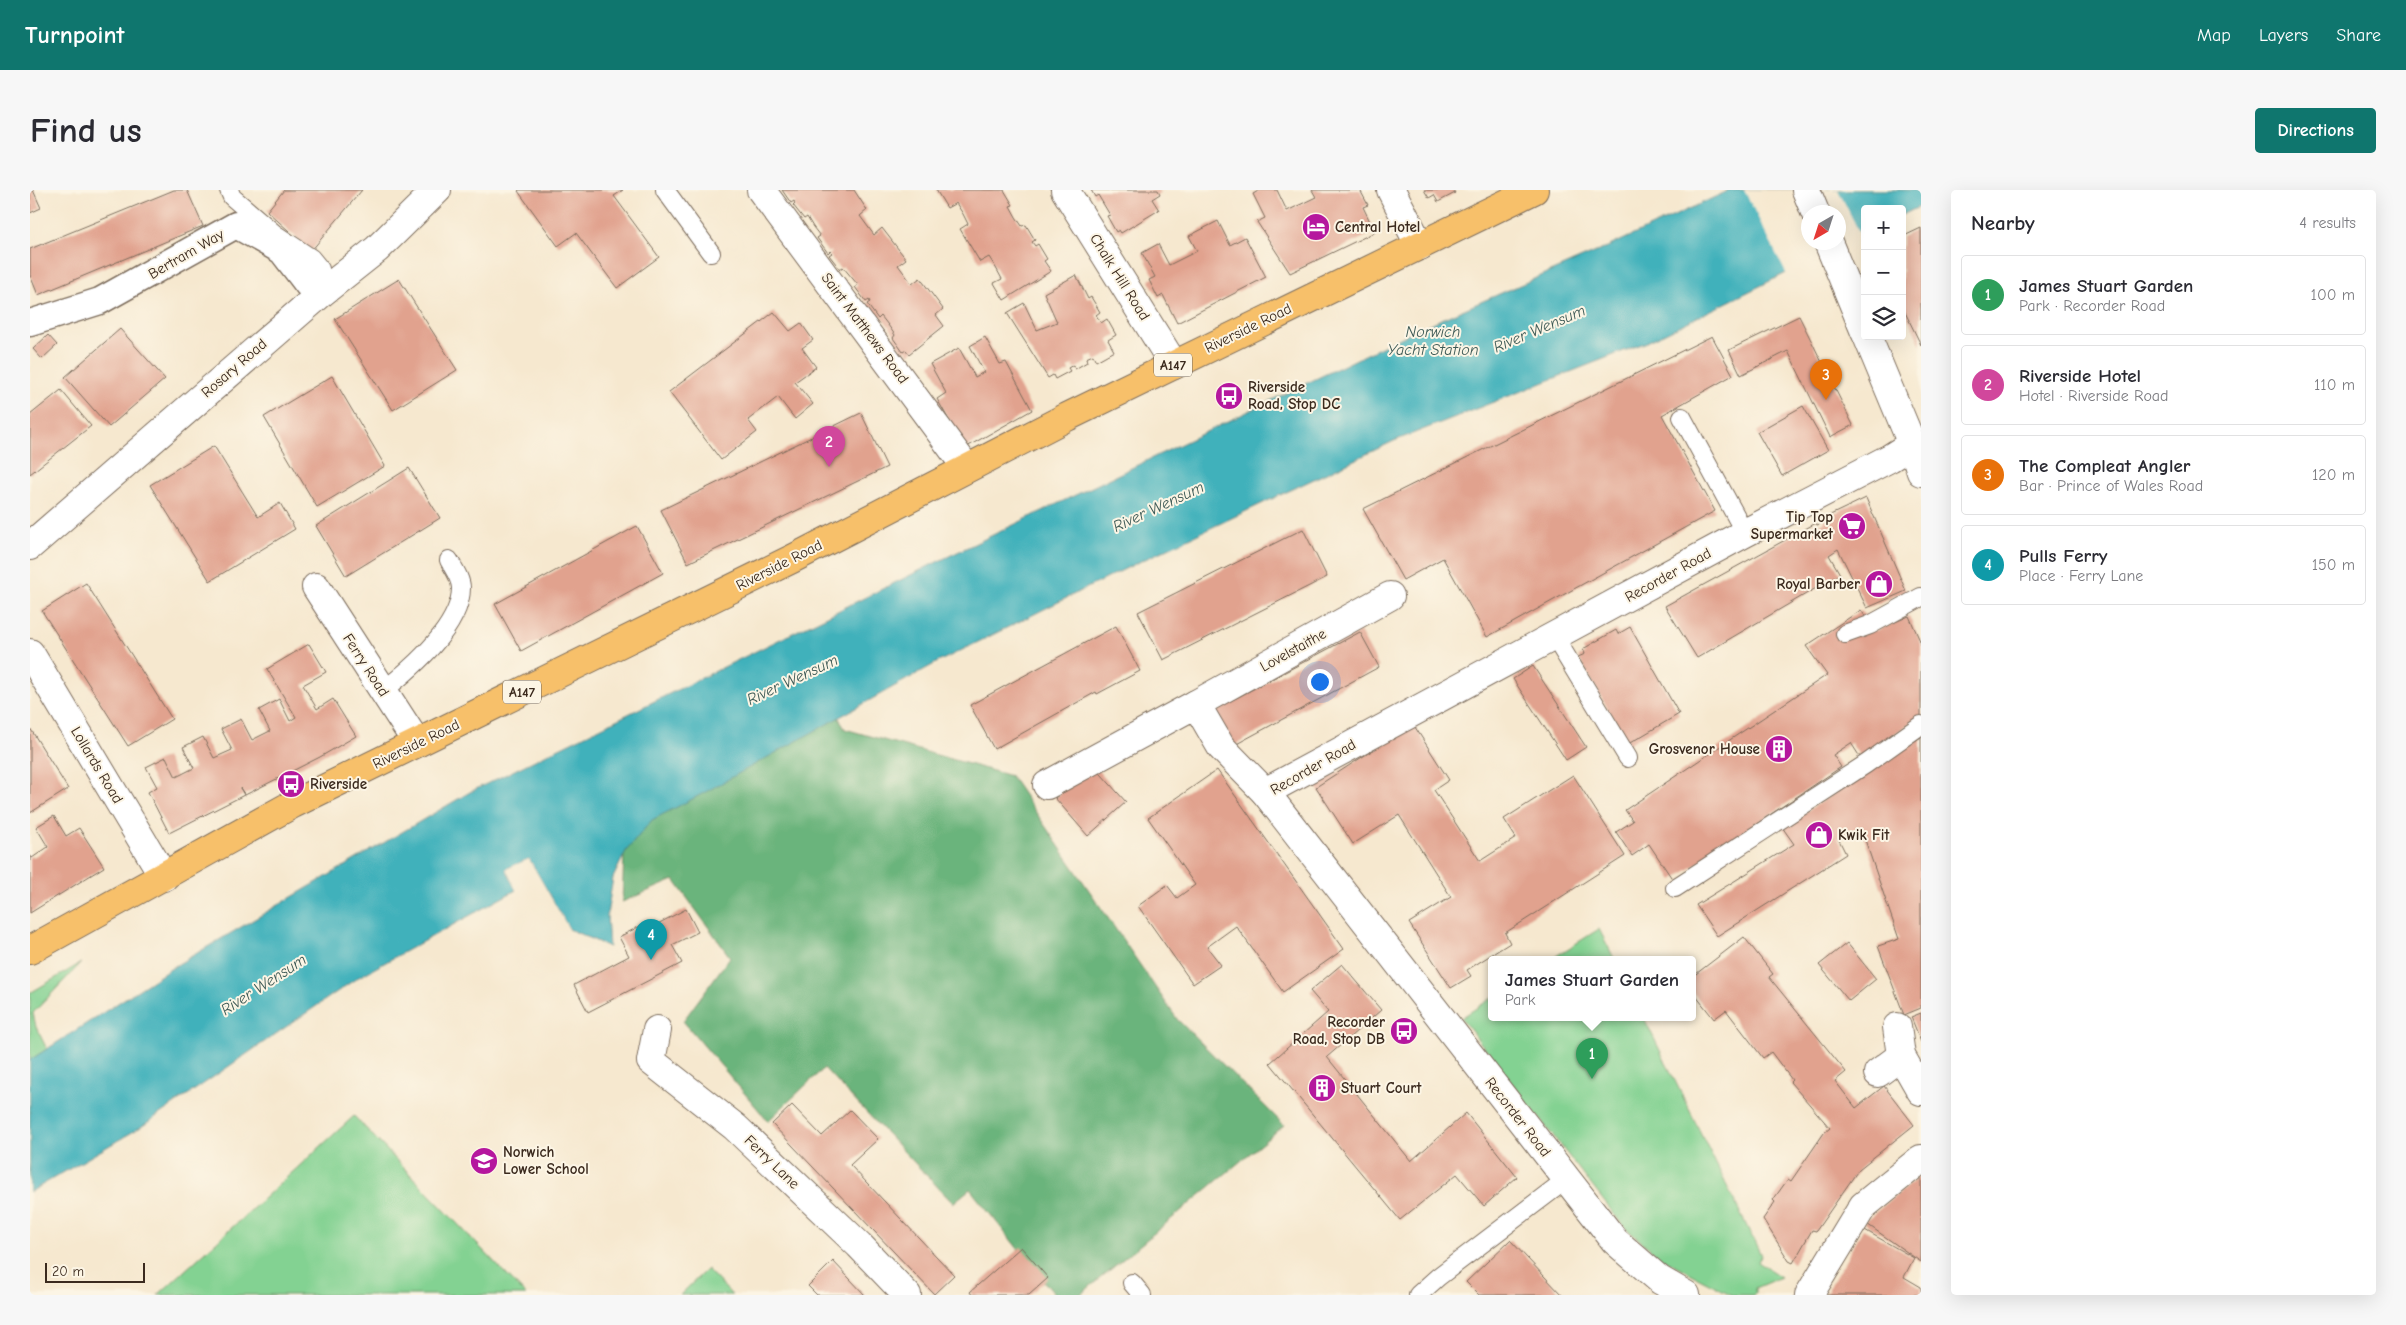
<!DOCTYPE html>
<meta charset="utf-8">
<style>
:root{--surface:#fff;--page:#f7f7f7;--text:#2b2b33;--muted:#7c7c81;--line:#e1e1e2;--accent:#0f766e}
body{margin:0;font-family:"Comic Neue",sans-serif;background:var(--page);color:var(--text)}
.controls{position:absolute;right:15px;top:15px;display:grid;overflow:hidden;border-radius:5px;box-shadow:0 5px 20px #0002}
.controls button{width:45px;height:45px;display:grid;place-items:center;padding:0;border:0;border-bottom:1px solid var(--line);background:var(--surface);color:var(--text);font:25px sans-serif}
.compass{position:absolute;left:1771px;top:15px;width:45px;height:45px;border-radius:50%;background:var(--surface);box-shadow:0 5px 20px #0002;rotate:219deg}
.scale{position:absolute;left:15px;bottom:12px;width:100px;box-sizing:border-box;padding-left:5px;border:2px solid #3b2a1e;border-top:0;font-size:14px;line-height:18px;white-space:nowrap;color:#3b2a1e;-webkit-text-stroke:4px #fcf5e5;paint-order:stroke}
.you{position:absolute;left:1289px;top:491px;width:18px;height:18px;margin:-12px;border:4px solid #fff;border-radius:50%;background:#1a73e8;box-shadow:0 0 0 8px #1a73e833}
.badge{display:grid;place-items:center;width:32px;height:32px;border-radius:50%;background:var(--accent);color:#fff;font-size:16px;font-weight:700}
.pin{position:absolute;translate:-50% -41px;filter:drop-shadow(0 1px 2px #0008)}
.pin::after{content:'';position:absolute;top:26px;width:18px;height:15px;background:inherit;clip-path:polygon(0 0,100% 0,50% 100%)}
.popup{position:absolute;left:1458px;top:766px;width:208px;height:65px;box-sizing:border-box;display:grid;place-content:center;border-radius:5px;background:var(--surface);filter:drop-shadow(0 1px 4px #0005);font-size:16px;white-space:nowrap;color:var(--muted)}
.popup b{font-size:19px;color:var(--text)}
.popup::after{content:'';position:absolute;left:50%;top:100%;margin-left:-10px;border:10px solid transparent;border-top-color:var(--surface)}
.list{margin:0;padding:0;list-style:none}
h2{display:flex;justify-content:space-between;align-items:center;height:65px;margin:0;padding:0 20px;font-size:21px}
h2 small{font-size:16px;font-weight:400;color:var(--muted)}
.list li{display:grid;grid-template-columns:32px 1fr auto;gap:15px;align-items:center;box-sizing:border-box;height:80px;margin:0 10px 10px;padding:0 10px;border:1px solid var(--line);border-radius:5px}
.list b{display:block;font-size:19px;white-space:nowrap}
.list p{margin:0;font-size:16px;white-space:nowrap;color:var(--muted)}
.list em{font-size:16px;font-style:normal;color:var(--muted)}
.icon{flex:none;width:28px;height:28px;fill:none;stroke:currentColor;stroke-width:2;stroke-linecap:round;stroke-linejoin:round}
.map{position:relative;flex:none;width:1891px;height:1105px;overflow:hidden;border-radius:5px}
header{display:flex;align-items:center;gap:30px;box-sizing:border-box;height:70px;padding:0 25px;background:var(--accent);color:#fff}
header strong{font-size:24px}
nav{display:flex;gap:28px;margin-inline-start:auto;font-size:18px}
.intro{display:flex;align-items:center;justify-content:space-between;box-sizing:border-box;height:120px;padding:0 30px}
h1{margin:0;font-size:35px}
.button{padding:12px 22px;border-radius:5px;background:var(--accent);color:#fff;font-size:18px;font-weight:700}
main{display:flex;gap:30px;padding:0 30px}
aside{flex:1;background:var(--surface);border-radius:5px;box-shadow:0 5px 20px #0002}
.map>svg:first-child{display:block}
</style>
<header>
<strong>Turnpoint</strong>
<nav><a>Map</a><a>Layers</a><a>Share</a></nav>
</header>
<div class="intro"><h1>Find us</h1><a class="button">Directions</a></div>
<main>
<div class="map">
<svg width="1891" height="1105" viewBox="0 0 1891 1105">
<rect width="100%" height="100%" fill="#fcf5e5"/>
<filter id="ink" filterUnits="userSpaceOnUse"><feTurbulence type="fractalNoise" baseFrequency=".02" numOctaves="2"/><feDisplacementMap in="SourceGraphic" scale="10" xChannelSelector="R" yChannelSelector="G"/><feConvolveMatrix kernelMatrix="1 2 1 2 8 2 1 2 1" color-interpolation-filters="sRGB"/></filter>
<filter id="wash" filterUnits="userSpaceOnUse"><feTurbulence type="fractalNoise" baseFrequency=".0096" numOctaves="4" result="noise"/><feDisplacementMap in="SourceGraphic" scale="20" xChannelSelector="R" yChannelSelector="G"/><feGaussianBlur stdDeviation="1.12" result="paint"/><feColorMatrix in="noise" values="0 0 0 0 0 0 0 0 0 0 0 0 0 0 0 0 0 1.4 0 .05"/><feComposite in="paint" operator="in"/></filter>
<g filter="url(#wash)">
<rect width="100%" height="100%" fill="#f6e8cf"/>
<g fill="#83d292" stroke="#5f7e58">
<path d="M1569,739L1585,770H1520Z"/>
<path d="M51,773L3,823L6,837L17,859L0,870V803Z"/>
<path d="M1462,808V828H1614L1731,1065L1728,1072L1751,1087L1725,1098V1103L1723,1105H1702L1631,1068L1594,1037L1431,828Z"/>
<path d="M324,926L496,1105H128Z"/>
<path d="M677,1079L702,1105H650Z"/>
</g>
<path fill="#6ab47c" stroke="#526f4d" d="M792,498L815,539L981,586L1147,829L1254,935L1050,1105H1025L940,999L923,1013L794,878L738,931L653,831L700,767L644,690L592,712L595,640Z"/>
<path fill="#41b1bb" stroke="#3e6e6c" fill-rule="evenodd" d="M1700,0H1891V16L1872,25V19H1835V44L1617,152L1364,251L1109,372L908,472L672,604L622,630L596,661L583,688L577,725L579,757L539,739L499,669L476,679L486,700L327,788L111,937L0,1002V870L145,776L440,602L911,370L1393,137L1573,59ZM1778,22H1808V52H1778Z"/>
<g fill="#f6e8cf" fill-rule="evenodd">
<path d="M1714,0H1808L1832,48L1757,85ZM1778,22H1808V52H1778Z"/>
<path d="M499,669L539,739L537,740L498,672L479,680L488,701L486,700L476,679Z"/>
</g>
<g id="blocks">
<g fill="#e1a28e">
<path d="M0,0H3L11,18L0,23Z"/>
<path d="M144,0H157L173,36L8,105L0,85V59Z"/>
<path d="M254,0H332L281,61L237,21Z"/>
<path d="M489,0H593L584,6L629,67L587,98L546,43L528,56L488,1Z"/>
<path d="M752,0H824L837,20L830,26L844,45L852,38L876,69L868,75L882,94L890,88L913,119L906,125L914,136L879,164L876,160L873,162L863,148L865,145L858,135L851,126L848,129L837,114L840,112L839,110L836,112L825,97L828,95L813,77L810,79L799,65L802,63L800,61L798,63L787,48L790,46L783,37L777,27L774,29L763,15L765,13L764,11L761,13Z"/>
<path d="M906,0H974L983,15L980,16L986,27L992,36L996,35L1005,50L1002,52L1005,56L1008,54L1017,69L1014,71L1021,81L974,110L964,93L972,89L966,78L959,67L950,72L930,39L938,34L933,24L926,13L917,18Z"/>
<path d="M1061,0H1128L1130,4L1122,9L1129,20L1091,43L1089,40L1086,42L1077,26L1080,25L1068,5L1065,7Z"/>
<path d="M1230,0H1247L1257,21L1286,7L1282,0H1330L1338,15L1333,17L1345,42L1260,83L1227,32L1235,28L1223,4Z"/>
<path d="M1394,0H1423L1425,3L1408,12L1404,5L1399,8Z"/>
<path d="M1188,31L1200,55L1215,47L1236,87L1147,133L1133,105L1128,108L1119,90L1125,87L1112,63L1128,54L1139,75L1167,61L1159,46Z"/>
<path d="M1891,38V155L1872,116V47Z"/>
<path d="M1046,85L1058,109L1061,107L1070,122L1066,125L1071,133L1077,129L1086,145L1078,150L1084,161L1066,171L1063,165L1056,168L1057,172L1045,179L1043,175L1038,178L1040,181L1025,189L1023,185L1018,188L977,123L994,113L1007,140L1027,132L1014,103Z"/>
<path d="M369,89L427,180L363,220L305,129Z"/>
<path d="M744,122L760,141L771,133L783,150L772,158L786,177L765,192L783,214L765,229L748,207L718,230L727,242L691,270L639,202Z"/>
<path d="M1769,126L1823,235L1800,247L1758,161L1711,185L1699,160Z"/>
<path d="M90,139L135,189L79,237L35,187Z"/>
<path d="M18,145L27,155L12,169L3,159Z"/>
<path d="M1682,146L1703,185L1632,225L1685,321L1457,447L1413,368L1373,390L1333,319Z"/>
<path d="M955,147L970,174L976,172L1002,220L935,258L907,209L916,203L900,174L929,158L945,187L954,182L940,156Z"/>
<path d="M302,186L355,276L287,317L234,227Z"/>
<path d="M31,200L61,236L0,284V225Z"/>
<path d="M1773,216L1798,260L1752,286L1727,242Z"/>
<path d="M831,223L857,277L658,373L631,320Z"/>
<path d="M184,256L228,327L250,313L265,339L180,391L120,295Z"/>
<path d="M379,278L410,328L316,386L286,336Z"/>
<path d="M1836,308L1876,401L1837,418L1808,359L1799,365L1810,384L1667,468L1635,416L1786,333L1787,335L1795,332L1794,328Z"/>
<path d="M607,336L633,383L491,461L465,414Z"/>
<path d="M1273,339L1297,387L1133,470L1108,422Z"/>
<path d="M56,393L142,529L98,556L12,421Z"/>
<path d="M1831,420L1845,441L1879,426L1891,453V526L1830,567L1821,553L1803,565L1811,577L1643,690L1619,654L1602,666L1586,642L1603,631L1595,620L1797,485L1776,456Z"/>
<path d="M1086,436L1110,481L1067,504L1066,502L964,559L940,515Z"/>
<path d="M1600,437L1649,524L1598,554L1548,467L1555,464L1553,459L1586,440L1588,444Z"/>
<path d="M1330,442L1349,477L1201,557L1182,521Z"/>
<path d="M279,454L296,482L273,495L287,519L303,509L326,546L290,567L215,605L210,598L214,605L139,643L118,602L127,597L116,577L136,567L146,587L164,578L153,557L173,547L184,568L202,560L191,539L211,529L222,550L240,541L229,520L249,509L260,531L266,527L237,479Z"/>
<path d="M1503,476L1556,557L1536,570L1483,489Z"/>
<path d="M1383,534L1419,590L1404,600L1450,671L1486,648L1474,629L1543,585L1595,666L1475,743L1480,753L1437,780L1441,786L1421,798L1379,733L1421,707L1369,625L1323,654L1286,597Z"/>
<path d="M0,538L38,599L0,623Z"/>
<path d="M1891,547V818L1874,825L1848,756L1869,749L1832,641L1808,648L1816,664L1687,746L1666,715L1764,654L1752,637Z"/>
<path d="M1063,575L1096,612L1058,646L1025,608Z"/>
<path d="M1187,580L1314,759L1253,802L1206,736L1177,757L1191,775L1163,794L1108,716L1137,695L1147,708L1165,695L1118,628Z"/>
<path d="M24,626L36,646L49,638L74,677L0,723V665L2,668L18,657L6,637Z"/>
<path d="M656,719L668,742L642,755L652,773L558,822L544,795L599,766L589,747L616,733L618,739Z"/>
<path d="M1714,747L1743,784L1739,787L1816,882L1805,891L1826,918L1854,896L1884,935L1829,979L1786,1041L1782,1040L1763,1073L1759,1071L1733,1029L1745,1012L1743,1010L1758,989L1761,991L1794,943L1800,938L1760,892L1762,890L1741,862L1733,868L1696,820L1684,829L1662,801V787Z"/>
<path d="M1817,753L1846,789L1819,811L1789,775Z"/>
<path d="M1312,774L1351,820L1297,867L1381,971L1436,923L1487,987L1454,1016L1427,984L1370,1030L1240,873L1298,822L1280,801Z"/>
<path d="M1891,823V852L1881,827Z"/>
<path d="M762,915L792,946L820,920L848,949L820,975L924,1085L904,1104L742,934Z"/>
<path d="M1891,985V1072L1834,1032Z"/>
<path d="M1833,1039L1884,1068L1874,1087L1891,1097V1105H1795Z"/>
<path d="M1480,1050L1532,1105H1449L1436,1092Z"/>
<path d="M991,1057L1018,1088L999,1105H942L940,1102Z"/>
<path d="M803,1071L835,1105H787L778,1096Z"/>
</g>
</g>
</g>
<g filter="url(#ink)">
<use href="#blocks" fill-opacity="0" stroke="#7c6c5c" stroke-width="1"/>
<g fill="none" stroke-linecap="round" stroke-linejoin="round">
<defs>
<g id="service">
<path d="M199,0L202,7L245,44L281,68L290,79L294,101"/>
<path d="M635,0L681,63"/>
<path d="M1652,227L1715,343"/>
<path d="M1815,444L1840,435L1891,407"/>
<path d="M1524,446L1598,568"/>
<path d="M353,501C381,479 431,437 431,398C431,388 423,378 419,370"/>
<path d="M1645,698L1836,574L1891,535"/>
<path d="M1102,1093L1112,1105"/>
<path d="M1388,1105L1408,1087L1537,989"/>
</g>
<path id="pedestrian" d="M0,133L70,111L206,35L252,61L278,95L294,101"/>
<g id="minor">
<path d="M731,0L936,277"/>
<path d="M1035,0L1144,175"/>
<path d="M1361,0L1390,56"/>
<path d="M286,397L387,553"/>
<path d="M0,463L134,687"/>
<path d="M1166,514L1360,406"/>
<path d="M1017,595L1166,514L1191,557L1235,602"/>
<path d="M1867,837L1871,866L1891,901"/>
<path d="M627,840L621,871L705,937L829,1055L877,1105"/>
<path d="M1848,883L1871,866"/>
<path d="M1656,1105L1630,1090L1585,1051L1235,602L1715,343L1860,268L1882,254"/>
<path d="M1779,1105L1833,1016L1891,969"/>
</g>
<g id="tertiary">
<path d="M1776,0L1785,22"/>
<path d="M1798,52L1835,142"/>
<path d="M1837,146L1882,254L1891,282"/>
<path d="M0,356L294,101L347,59L407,0"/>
</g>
<path id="primary" d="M0,760L263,614L764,368L1037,227L1504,0"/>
</defs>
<use href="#service" stroke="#7c6c5c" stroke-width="20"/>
<use href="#pedestrian" stroke="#7c6c5c" stroke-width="29"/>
<use href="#minor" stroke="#7c6c5c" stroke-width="30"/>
<use href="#tertiary" stroke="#7c6c5c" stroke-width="30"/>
<use href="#primary" stroke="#7c6c5c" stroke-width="30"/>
<use href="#service" stroke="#fff" stroke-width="18"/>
<use href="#pedestrian" stroke="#fff" stroke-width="26"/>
<use href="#minor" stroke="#fff" stroke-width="28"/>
<use href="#tertiary" stroke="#fff" stroke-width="28"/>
<use href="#primary" stroke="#f7c06b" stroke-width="28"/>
</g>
</g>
<defs>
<symbol id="hotel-disc" viewBox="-11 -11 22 22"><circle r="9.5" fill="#b5179e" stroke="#fcf5e5"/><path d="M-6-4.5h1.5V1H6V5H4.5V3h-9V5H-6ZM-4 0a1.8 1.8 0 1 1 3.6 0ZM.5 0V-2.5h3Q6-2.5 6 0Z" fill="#fff"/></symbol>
<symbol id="bus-disc" viewBox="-11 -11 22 22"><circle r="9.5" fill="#b5179e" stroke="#fcf5e5"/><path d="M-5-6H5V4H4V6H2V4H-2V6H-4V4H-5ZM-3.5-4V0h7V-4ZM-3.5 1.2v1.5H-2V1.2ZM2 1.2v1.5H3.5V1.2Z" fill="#fff"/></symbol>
<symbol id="supermarket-disc" viewBox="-11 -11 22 22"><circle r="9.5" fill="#b5179e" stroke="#fcf5e5"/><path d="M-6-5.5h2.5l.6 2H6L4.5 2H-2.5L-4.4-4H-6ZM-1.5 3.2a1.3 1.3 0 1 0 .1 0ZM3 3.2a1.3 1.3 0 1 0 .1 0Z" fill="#fff"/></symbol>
<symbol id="shop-disc" viewBox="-11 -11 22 22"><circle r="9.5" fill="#b5179e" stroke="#fcf5e5"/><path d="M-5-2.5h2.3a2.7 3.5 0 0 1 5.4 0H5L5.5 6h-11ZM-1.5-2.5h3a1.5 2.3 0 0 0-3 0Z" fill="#fff"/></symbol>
<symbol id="building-disc" viewBox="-11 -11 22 22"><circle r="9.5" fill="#b5179e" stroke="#fcf5e5"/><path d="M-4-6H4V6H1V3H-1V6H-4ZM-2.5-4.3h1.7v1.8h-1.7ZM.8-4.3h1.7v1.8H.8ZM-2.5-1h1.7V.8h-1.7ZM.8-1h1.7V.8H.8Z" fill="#fff"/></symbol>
<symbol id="school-disc" viewBox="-11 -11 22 22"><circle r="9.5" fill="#b5179e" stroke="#fcf5e5"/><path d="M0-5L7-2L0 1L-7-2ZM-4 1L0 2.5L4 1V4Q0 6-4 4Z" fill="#fff"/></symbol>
</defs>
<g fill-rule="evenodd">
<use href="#hotel-disc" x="1270" y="21" width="32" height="32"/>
<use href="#bus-disc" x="1183" y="190" width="32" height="32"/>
<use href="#supermarket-disc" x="1806" y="320" width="32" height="32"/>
<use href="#shop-disc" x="1833" y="378" width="32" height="32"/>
<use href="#building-disc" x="1733" y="543" width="32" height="32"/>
<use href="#bus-disc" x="245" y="578" width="32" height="32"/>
<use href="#shop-disc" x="1773" y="629" width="32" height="32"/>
<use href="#bus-disc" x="1358" y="825" width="32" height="32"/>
<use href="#building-disc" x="1276" y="882" width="32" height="32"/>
<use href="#school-disc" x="438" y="955" width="32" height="32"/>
</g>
<g text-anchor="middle" stroke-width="4" stroke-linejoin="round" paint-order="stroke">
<g fill="#fcf5e5" stroke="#75675a" stroke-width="1">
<rect x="1124" y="163.5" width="38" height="23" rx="4"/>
<rect x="473" y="490.5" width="38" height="23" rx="4"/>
</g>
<g font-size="14" font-weight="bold" fill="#3b2a1e">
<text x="1143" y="180">A147</text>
<text x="492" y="507">A147</text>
</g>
<g font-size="15" font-weight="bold" fill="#3b2a1e" stroke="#fcf5e5" text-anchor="start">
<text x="1305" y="42">Central Hotel</text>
<text x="1218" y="202">Riverside<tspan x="1218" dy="17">Road, Stop DC</tspan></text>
<text x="1803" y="332" text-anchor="end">Tip Top<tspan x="1803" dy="17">Supermarket</tspan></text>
<text x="1830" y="399" text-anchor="end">Royal Barber</text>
<text x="1730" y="564" text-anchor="end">Grosvenor House</text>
<text x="280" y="599">Riverside</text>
<text x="1808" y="650">Kwik Fit</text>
<text x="1355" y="837" text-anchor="end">Recorder<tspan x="1355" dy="17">Road, Stop DB</tspan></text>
<text x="1311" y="903">Stuart Court</text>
<text x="473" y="967">Norwich<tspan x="473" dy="17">Lower School</tspan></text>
</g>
<g font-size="15" fill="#3b2a1e" stroke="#fcf5e5">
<text transform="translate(156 64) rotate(-30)" y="5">Bertram Way</text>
<text transform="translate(1090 87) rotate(58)" y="5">Chalk Hill Road</text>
<text transform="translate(835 138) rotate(53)" y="5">Saint Matthews Road</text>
<text transform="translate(1218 138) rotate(-26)" y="5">Riverside Road</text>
<text transform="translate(204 178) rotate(-41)" y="5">Rosary Road</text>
<text transform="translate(749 375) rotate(-27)" y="5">Riverside Road</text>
<text transform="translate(1638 385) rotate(-29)" y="5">Recorder Road</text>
<text transform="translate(1263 460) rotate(-29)" y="5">Lovelstaithe</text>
<text transform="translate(336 475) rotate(57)" y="5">Ferry Road</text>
<text transform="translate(386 554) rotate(-26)" y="5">Riverside Road</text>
<text transform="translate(67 575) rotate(59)" y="5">Lollards Road</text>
<text transform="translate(1283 577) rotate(-30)" y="5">Recorder Road</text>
<text transform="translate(1488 927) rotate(52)" y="5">Recorder Road</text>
<text transform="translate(742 972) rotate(44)" y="5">Ferry Lane</text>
</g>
<g font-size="16" font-style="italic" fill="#3d5955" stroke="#fcf5e5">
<text transform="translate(1509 138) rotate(-23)" y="6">River Wensum</text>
<text x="1403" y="147">Norwich<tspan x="1403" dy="18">Yacht Station</tspan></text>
<text transform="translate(1128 316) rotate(-25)" y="6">River Wensum</text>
<text transform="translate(762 489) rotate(-25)" y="6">River Wensum</text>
<text transform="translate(233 794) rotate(-33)" y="6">River Wensum</text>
</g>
</g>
</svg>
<div class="controls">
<button>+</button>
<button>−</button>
<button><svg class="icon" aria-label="layers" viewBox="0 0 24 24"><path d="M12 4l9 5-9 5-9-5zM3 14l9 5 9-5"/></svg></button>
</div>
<svg class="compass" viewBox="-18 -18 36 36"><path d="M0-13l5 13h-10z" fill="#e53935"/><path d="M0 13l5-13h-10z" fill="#7c7c81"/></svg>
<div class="scale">20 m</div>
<div class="you"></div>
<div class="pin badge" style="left:1562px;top:889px;background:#2e9e5b">1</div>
<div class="popup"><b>James Stuart Garden</b>Park</div>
<div class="pin badge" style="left:799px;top:277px;background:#d1479c">2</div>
<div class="pin badge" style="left:1796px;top:210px;background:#e8710a">3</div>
<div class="pin badge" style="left:621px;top:770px;background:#0f9aa8">4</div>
</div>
<aside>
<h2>Nearby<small>4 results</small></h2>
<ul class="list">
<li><span class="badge" style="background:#2e9e5b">1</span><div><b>James Stuart Garden</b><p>Park · Recorder Road</p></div><em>100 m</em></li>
<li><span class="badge" style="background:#d1479c">2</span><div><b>Riverside Hotel</b><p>Hotel · Riverside Road</p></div><em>110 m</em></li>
<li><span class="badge" style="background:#e8710a">3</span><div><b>The Compleat Angler</b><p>Bar · Prince of Wales Road</p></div><em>120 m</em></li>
<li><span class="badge" style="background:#0f9aa8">4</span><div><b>Pulls Ferry</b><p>Place · Ferry Lane</p></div><em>150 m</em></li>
</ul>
</aside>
</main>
